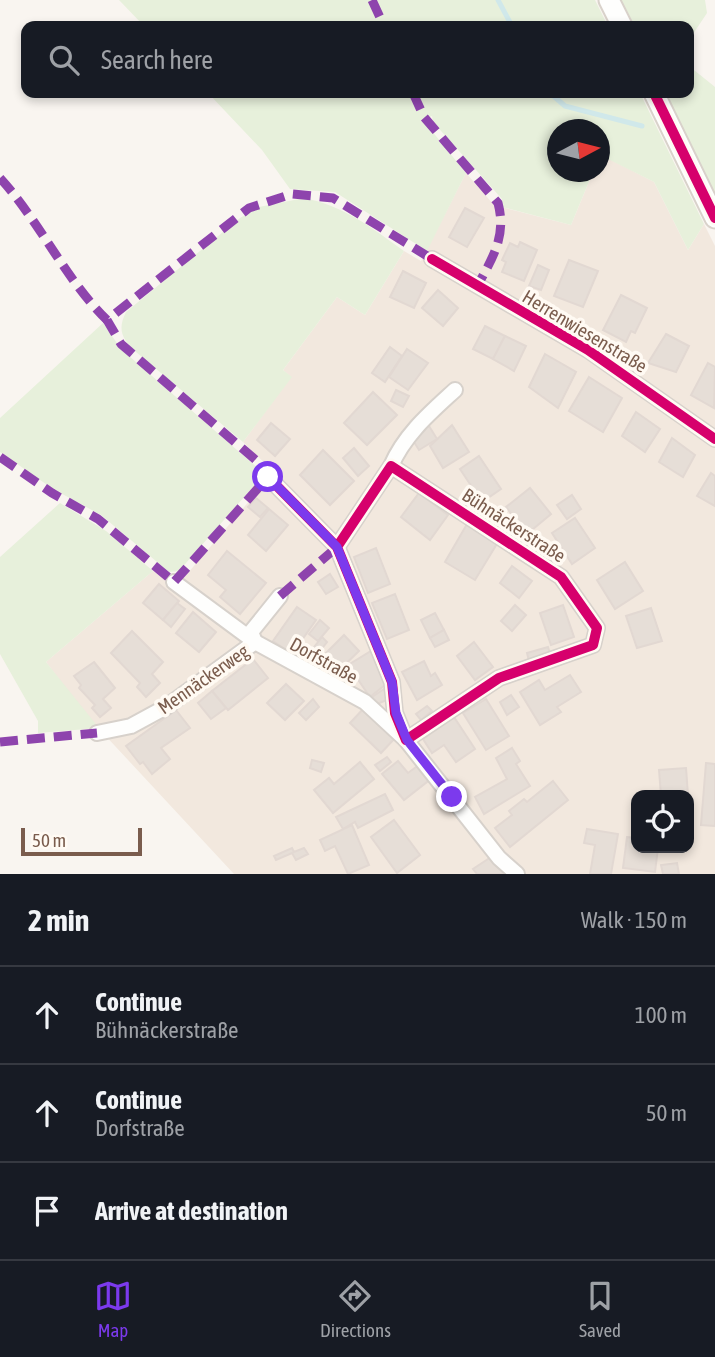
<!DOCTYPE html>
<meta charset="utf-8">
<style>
:root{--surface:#171b24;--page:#20242c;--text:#f1f3f6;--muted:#9ea1a6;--line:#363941;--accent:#7c3aed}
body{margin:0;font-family:"Asap Condensed",sans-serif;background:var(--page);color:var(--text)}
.controls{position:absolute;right:21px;bottom:21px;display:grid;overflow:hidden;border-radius:14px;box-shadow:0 4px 10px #0003}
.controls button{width:63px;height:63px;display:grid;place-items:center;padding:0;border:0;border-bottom:2px solid var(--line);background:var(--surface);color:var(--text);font:35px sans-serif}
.compass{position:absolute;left:547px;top:119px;width:63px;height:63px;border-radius:50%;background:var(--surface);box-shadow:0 4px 10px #0003;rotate:83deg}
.scale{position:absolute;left:21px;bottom:18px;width:121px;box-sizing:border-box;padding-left:7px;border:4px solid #7a5c4d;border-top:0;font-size:19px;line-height:24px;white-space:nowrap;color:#7a5c4d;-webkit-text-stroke:5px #fffaf3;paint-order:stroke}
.stop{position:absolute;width:21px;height:21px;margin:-16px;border:5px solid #7c3aed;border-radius:50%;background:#fff}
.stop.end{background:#7c3aed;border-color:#fff;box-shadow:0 2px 7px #0008}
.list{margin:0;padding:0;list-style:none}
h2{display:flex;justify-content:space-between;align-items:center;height:91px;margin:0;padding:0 28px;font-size:30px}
h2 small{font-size:23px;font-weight:400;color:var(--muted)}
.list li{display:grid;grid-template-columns:46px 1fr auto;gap:21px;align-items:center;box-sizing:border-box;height:98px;padding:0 28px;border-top:2px solid var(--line)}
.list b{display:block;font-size:26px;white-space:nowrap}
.list p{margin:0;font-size:23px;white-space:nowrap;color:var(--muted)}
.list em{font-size:23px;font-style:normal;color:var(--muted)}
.icon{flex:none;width:38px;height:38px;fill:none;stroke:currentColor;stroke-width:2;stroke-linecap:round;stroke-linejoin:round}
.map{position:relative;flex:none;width:715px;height:874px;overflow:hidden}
.search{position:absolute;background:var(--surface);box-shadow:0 4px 10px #0003;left:21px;right:21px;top:21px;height:77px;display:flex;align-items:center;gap:18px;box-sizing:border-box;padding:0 24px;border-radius:14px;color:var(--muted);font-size:26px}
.sheet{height:385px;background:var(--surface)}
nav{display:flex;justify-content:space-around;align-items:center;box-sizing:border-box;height:98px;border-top:2px solid var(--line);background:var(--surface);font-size:19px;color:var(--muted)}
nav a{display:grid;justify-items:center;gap:4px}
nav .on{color:var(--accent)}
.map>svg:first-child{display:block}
</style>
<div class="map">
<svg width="715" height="874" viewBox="0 0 715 874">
<rect width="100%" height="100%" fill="#f9f5f0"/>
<path fill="#f2e8de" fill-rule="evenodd" d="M600,154L654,182L688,250L704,224L715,246V874H234L89,718L46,662L153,571L176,587L274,472L243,442L291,377L283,370L337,297L365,315L404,251L421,261L466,173L494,205L571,225L593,172H600ZM636,795H689V848H636Z"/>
<g fill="#e7f0db">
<path d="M119,0H595L608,26H144Z"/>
<path d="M621,0H705L707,13L689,40V26H634Z"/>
<path d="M689,66L715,87V194L666,93H689Z"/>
<path d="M208,93H640L704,224L688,250L654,182L600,155V130H558V172H593L571,225L502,207V199L433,122L432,116L423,120L466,173L427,251L335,192L290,189L262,150Z"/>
<path d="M304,198C344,206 371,227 404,251L365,315L337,297L283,370L292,377L243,442L136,352C122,339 117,330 126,312L240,218L259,207Z"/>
<path d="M103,323L121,349L259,469L260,479L179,571L169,572L101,515L53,489L0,452V418Z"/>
<path d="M60,503L106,531L153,571L46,662L99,728L38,733V721L0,654V557Z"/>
</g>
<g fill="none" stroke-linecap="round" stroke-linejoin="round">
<g stroke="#d0e8ea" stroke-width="5">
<path d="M498,0L512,26"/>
<path d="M550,93L565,106L642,126"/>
</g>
</g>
<g fill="#e6ded7" stroke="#e2d8d2" stroke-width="2">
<path d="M465,208L484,218L467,247L449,237Z"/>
<path d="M520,242L537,250L524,281L502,272L506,262L502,260L510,243L518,247Z"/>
<path d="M569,260L598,271L583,307L554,296Z"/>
<path d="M538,265L549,270L541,290L529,286Z"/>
<path d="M403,271L426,283L414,308L390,297Z"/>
<path d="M438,290L458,308L443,326L422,308Z"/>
<path d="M621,295L647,308L635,333L631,331L626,342L603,330Z"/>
<path d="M485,326L505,336L493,359L473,349Z"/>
<path d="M666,334L689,346L676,372L648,363Z"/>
<path d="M505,336L526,346L514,371L493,359Z"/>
<path d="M390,347L402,356L385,382L372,373Z"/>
<path d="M407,349L428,363L408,390L389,377Z"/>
<path d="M545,354L576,372L558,408L529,387Z"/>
<path d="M708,363L715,367L714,408L691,395Z"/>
<path d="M589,377L622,398L603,432L569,411Z"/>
<path d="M396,390L409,396L403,407L391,401Z"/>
<path d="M373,392L397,415L367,445L344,423Z"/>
<path d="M636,412L660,429L645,452L622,436Z"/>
<path d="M271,423L290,439L275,456L257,440Z"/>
<path d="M452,425L469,452L443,468L430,446Z"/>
<path d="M429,426L437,439L419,450L411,437Z"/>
<path d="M672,438L695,455L683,477L659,462Z"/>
<path d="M354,448L369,466L358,476L343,458Z"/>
<path d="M323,450L354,481L330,505L300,475Z"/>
<path d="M479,456L501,489L482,502L460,469Z"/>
<path d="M711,473L715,476V506L697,496Z"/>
<path d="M530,488L551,514L527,534L506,507Z"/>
<path d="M419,493L448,515L430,540L401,517Z"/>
<path d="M572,495L581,509L567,519L557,505Z"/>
<path d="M256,498L268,508L260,517L248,507Z"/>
<path d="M269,509L288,525L266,551L248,535Z"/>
<path d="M575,518L595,548L572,564L552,533Z"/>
<path d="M467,524L498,542L475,580L445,562Z"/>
<path d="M376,548L390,584L368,593L354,557Z"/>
<path d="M227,551L266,583L240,614L220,597L226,590L208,575Z"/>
<path d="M625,562L643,591L615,609L597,580Z"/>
<path d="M512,566L532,581L519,598L500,583Z"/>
<path d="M330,574L338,587L326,594L318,582Z"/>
<path d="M159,584L179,601L163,620L143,603Z"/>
<path d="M395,594L409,630L387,639L372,603Z"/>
<path d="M177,603L185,609L171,627L163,620Z"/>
<path d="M515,605L526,615L512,631L501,621Z"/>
<path d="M563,605L574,637L551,645L540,613Z"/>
<path d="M297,607L316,620L292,654L273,641Z"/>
<path d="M651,608L662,641L637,648L626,616Z"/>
<path d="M193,612L216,632L199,652L176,633Z"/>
<path d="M435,613L444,630L430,638L421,620Z"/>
<path d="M320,620L329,628L318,641L309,634Z"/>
<path d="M444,630L449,640L435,647L430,638Z"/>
<path d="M132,631L163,662L152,674L160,683L146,697L137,687L140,683L111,653Z"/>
<path d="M344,635L359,651L331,678L316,663Z"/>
<path d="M322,637L327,642L317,655L311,651Z"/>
<path d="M474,642L493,667L475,680L457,656Z"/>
<path d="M548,647L550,654L529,661L527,653Z"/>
<path d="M371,651L385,685L370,697L348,665Z"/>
<path d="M253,659L268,678L228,710L212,691Z"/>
<path d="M424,661L431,676L435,673L442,685L417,700L402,672Z"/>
<path d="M94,662L115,688L103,699L111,708L100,717L92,708L95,705L79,688L81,685L74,676Z"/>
<path d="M570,675L581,692L557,707L561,712L540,725L520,692L539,680L545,690Z"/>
<path d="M286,684L304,701L285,720L267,703Z"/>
<path d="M384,689L387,700L377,704L372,697Z"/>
<path d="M212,691L226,708L211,719L198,703Z"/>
<path d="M511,695L519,707L507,715L500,702Z"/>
<path d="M313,699L319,707L306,720L299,713Z"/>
<path d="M486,699L509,736L486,750L463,713Z"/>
<path d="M427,706L432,711L421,720L416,714Z"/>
<path d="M365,707L396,737L381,753L350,723Z"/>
<path d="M176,710L190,728L161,748L170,759L152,774L143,762L140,764L126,746Z"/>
<path d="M454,717L475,749L456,762L444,745L432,753L423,739Z"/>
<path d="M512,748L520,761L516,764L530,786L484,814L475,797L507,779L496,758Z"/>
<path d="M387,757L391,762L380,771L375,765Z"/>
<path d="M312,760L324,763L321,772L310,768Z"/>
<path d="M398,761L408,773L420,764L432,778L404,800L382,774Z"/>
<path d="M360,762L374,779L333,813L314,790L329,778L334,784Z"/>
<path d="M706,763L715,764V826L701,825Z"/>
<path d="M686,768L688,795H661L659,770Z"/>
<path d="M553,781L568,800L510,847L495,828L512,815L509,811L524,799L527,802Z"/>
<path d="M385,794L393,810L358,828L355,822L343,829L336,817Z"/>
<path d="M394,820L420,855L397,873L371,837Z"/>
<path d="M352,825L369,865L348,874L335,846L325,851L320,840Z"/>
<path d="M587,829L618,834L611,874H590L595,845L584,843Z"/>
<path d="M627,837L636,838V848H658L655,872L623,868Z"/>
<path d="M292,848L294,852L304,848L308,854L296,860L292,853L276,860L274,856Z"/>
<path d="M491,857L500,869L504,867L508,874H477L473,869Z"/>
<path d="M677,863L679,874H663L661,865Z"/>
</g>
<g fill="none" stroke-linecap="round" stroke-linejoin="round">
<defs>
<g id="street">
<path d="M432,259L588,350L715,439"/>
<path d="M391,466C405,434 430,413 455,390"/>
<path d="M268,477L337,547L391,466L561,577L597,628L593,645L499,678L406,740L395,713L392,682L337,547"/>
<path d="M174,582L255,642L365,702L406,740L499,858L517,874"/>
<path d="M255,642L251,632L280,596"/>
<path d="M97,733L131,726L166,707L255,642"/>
</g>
<g id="secondary">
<path d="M609,0L622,26"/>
<path d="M654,93L715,218"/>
</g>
</defs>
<use href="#street" stroke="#d7d1cb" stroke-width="18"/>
<use href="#secondary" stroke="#d9d2cb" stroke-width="23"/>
<use href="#street" stroke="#fefefd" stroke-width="14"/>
<use href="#secondary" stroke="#fefefd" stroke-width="19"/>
<g stroke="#8e44ad" stroke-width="9" stroke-dasharray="18 9" stroke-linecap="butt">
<path d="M372,0L384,26"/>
<path d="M413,93L424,117L498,203C507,237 492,258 477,287"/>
<path d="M0,178C40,222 65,279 107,320"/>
<path d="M0,457L52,493L98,519L174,582L268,477L265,468L121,344L107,320L249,208L292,194L333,198L432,259"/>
<path d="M280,596L337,547"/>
<path d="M0,742L97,733"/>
</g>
<defs>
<g id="cycleway">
<path d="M654,93L715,218"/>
<path d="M432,259L588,350L715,439"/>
<path d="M268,477L337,547L391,466L561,577L597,628L593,645L499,678L406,740L395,713L392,682L337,547"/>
</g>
</defs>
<use href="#cycleway" stroke="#fffaf3" stroke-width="15"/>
<use href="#cycleway" stroke="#d6006c" stroke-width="10"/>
</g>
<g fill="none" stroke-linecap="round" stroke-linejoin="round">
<path stroke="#7c3aed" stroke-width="9" d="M268,477L337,547L392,682L396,713L407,740L452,797"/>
</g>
<g text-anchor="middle" stroke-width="7" stroke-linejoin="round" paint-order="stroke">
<g font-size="19" fill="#7a5c4d" stroke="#fffaf3">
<text transform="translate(585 331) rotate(31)" y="7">Herrenwiesenstraße</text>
<text transform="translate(514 525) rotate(33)" y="7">Bühnäckerstraße</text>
<text transform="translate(324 660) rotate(29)" y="7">Dorfstraße</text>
<text transform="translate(203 679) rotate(-35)" y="7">Mennäckerweg</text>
</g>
</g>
</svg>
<div class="controls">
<button><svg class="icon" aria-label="locate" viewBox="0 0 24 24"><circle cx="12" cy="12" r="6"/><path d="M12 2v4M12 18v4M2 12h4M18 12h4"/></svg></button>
</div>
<svg class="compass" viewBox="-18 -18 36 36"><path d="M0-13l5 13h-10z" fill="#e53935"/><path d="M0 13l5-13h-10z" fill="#9ea1a6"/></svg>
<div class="scale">50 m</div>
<div class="stop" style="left:268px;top:477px"></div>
<div class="stop end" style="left:452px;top:797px"></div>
<div class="search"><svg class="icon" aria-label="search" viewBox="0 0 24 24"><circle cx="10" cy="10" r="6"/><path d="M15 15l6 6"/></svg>Search here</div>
</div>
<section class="sheet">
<h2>2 min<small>Walk · 150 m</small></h2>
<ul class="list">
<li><svg class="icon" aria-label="ahead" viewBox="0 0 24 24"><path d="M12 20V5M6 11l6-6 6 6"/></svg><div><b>Continue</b><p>Bühnäckerstraße</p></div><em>100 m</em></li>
<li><svg class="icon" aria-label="ahead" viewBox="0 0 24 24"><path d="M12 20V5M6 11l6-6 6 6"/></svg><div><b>Continue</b><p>Dorfstraße</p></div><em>50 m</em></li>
<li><svg class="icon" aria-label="arrive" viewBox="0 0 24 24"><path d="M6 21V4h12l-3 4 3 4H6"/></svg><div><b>Arrive at destination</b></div></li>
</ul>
</section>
<nav>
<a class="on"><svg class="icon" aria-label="map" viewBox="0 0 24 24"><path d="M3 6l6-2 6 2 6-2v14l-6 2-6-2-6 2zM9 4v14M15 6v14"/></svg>Map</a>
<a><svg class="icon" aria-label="directions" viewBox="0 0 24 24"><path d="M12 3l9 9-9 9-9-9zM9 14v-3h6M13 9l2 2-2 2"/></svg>Directions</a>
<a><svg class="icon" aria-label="saved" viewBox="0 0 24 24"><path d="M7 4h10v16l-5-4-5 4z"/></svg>Saved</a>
</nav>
